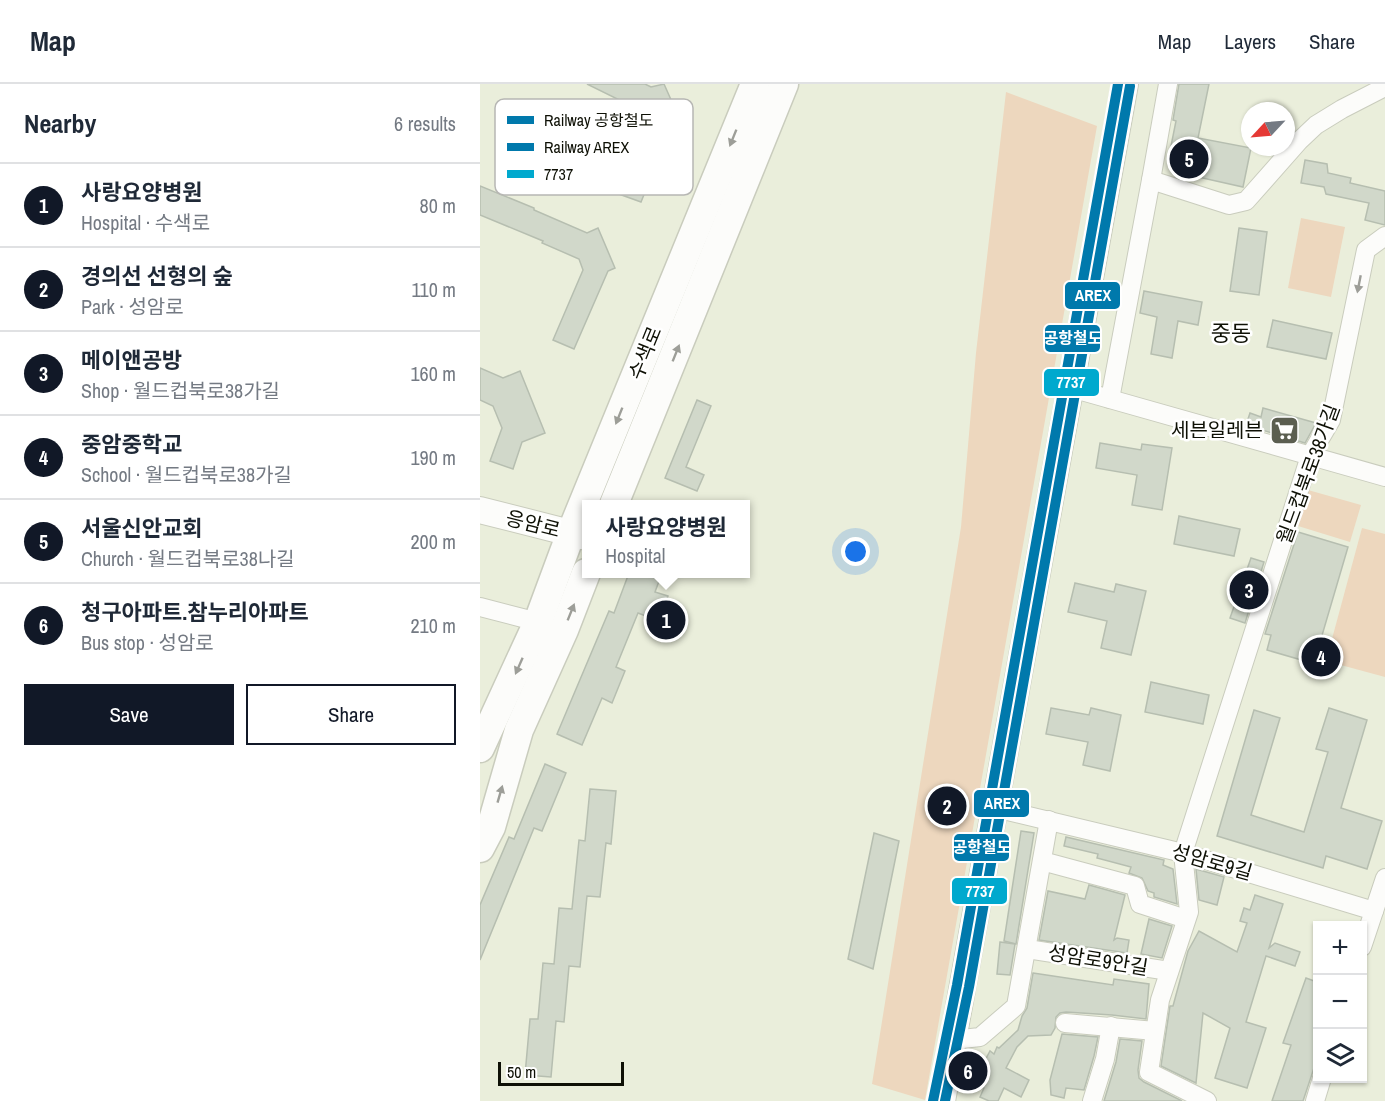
<!DOCTYPE html>
<meta charset="utf-8">
<style>
:root{--surface:#fff;--page:#f6f6f7;--text:#1f2937;--muted:#747a83;--line:#e0e1e3;--accent:#111827}
body{margin:0;font-family:"Archivo Narrow","Noto Sans KR",sans-serif;background:var(--page);color:var(--text)}
.controls{position:absolute;right:18px;bottom:18px;display:grid;overflow:hidden;border-radius:0px;box-shadow:0 2px 4px #0004}
.controls button{width:54px;height:54px;display:grid;place-items:center;padding:0;border:0;border-bottom:2px solid var(--line);background:var(--surface);color:var(--text);font:30px sans-serif}
.compass{position:absolute;left:761px;top:18px;width:54px;height:54px;border-radius:50%;background:var(--surface);box-shadow:0 2px 4px #0004;rotate:244deg}
.scale{position:absolute;left:18px;bottom:15px;width:126px;box-sizing:border-box;padding-left:6px;border:3px solid #0e1005;border-top:0;font-size:16px;line-height:21px;white-space:nowrap;color:#0e1005;-webkit-text-stroke:4px #fff;paint-order:stroke}
.you{position:absolute;left:376px;top:468px;width:21px;height:21px;margin:-15px;border:4px solid #fff;border-radius:50%;background:#1a73e8;box-shadow:0 0 0 9px #1a73e833}
.badge{display:grid;place-items:center;width:39px;height:39px;border-radius:50%;background:var(--accent);color:#fff;font-size:20px;font-weight:700}
.pin{position:absolute;translate:-50% -50%;border:3px solid #fff;box-shadow:0 2px 6px #0006}
.popup{position:absolute;left:102px;top:416px;width:168px;height:78px;box-sizing:border-box;display:grid;place-content:center;border-radius:0px;background:var(--surface);filter:drop-shadow(0 2px 4px #0005);font-size:20px;white-space:nowrap;color:var(--muted)}
.popup b{font-size:22px;color:var(--text)}
.popup::after{content:'';position:absolute;left:50%;top:100%;margin-left:-12px;border:12px solid transparent;border-top-color:var(--surface)}
.list{margin:0;padding:0;list-style:none}
h2{display:flex;justify-content:space-between;align-items:center;height:78px;margin:0;padding:0 24px;font-size:26px}
h2 small{font-size:20px;font-weight:400;color:var(--muted)}
.list li{display:grid;grid-template-columns:39px 1fr auto;gap:18px;align-items:center;box-sizing:border-box;height:84px;padding:0 24px;border-top:2px solid var(--line)}
.list b{display:block;font-size:22px;white-space:nowrap}
.list p{margin:0;font-size:20px;white-space:nowrap;color:var(--muted)}
.list em{font-size:20px;font-style:normal;color:var(--muted)}
.actions{display:flex;gap:12px;padding:18px 24px}
.actions a{flex:1;padding:14px 0;border:2px solid var(--accent);border-radius:0px;text-align:center;font-size:21px;color:var(--accent)}
.actions .main{background:var(--accent);color:#fff}
.icon{flex:none;width:33px;height:33px;fill:none;stroke:currentColor;stroke-width:2;stroke-linecap:round;stroke-linejoin:round}
.map{position:relative;flex:none;width:905px;height:1017px;overflow:hidden}
header{display:flex;align-items:center;gap:36px;box-sizing:border-box;height:84px;padding:0 30px;background:var(--surface);border-bottom:2px solid var(--line)}
header strong{font-size:28px}
nav{display:flex;gap:33px;margin-inline-start:auto;font-size:21px}
main{display:flex}
aside{flex:1;background:var(--surface)}
.map>svg:first-child{display:block}
</style>
<header>
<strong>Map</strong>
<nav><a>Map</a><a>Layers</a><a>Share</a></nav>
</header>
<main>
<aside>
<h2>Nearby<small>6 results</small></h2>
<ul class="list">
<li><span class="badge">1</span><div><b>사랑요양병원</b><p>Hospital · 수색로</p></div><em>80 m</em></li>
<li><span class="badge">2</span><div><b>경의선 선형의 숲</b><p>Park · 성암로</p></div><em>110 m</em></li>
<li><span class="badge">3</span><div><b>메이앤공방</b><p>Shop · 월드컵북로38가길</p></div><em>160 m</em></li>
<li><span class="badge">4</span><div><b>중암중학교</b><p>School · 월드컵북로38가길</p></div><em>190 m</em></li>
<li><span class="badge">5</span><div><b>서울신안교회</b><p>Church · 월드컵북로38나길</p></div><em>200 m</em></li>
<li><span class="badge">6</span><div><b>청구아파트.참누리아파트</b><p>Bus stop · 성암로</p></div><em>210 m</em></li>
</ul>
<div class="actions"><a class="main">Save</a><a>Share</a></div>
</aside>
<div class="map">
<svg width="905" height="1017" viewBox="0 0 905 1017">
<rect width="100%" height="100%" fill="#eaeedb"/>
<g fill="#edd7be">
<path d="M526,8L617,42L445,1016L392,1000L481,443L496,269Z"/>
<path d="M821,134L865,143L851,213L808,204Z"/>
<path d="M828,406L881,421L870,458L818,442Z"/>
<path d="M882,444L905,450V593L846,577Z"/>
</g>
<g fill="#d1d8ca" stroke="#b6beb0" stroke-width="1.5">
<path d="M107,0H165L171,3L184,0L200,36L193,39L161,118L136,109L168,30Z"/>
<path d="M699,0H729L718,54L771,64L763,103L718,93L720,85L702,82L690,67L696,37L693,36Z"/>
<path d="M825,76L847,80L848,89L871,94L870,99L905,107V141L885,136L889,119L846,110L844,103L821,99Z"/>
<path d="M0,102L54,124V126L107,149L118,144L135,184L128,187L94,265L73,256L103,186L99,175L62,159L63,157L0,131Z"/>
<path d="M759,144L787,148L779,211L750,207Z"/>
<path d="M664,207L722,218L718,241L698,237L692,274L671,270L677,233L660,229Z"/>
<path d="M793,236L852,249L846,275L787,263Z"/>
<path d="M0,284L23,294L40,287L65,349L42,358L33,385L10,377L22,344L13,322L0,316Z"/>
<path d="M217,316L231,322L206,383L224,391L217,407L185,394Z"/>
<path d="M783,324L836,339L825,359L766,341L770,329L781,333Z"/>
<path d="M620,359L661,366L662,360L692,364L682,426L652,421L657,391L616,384Z"/>
<path d="M699,432L760,445L754,472L694,460Z"/>
<path d="M818,448L868,463L838,565L830,562L825,577L787,566L791,551L785,550Z"/>
<path d="M771,474L784,478L765,539L750,534Z"/>
<path d="M149,489H182L175,508L188,512L179,537L158,529L136,583L145,587L132,619L122,614L102,661L77,650L129,527L134,529Z"/>
<path d="M595,499L634,508L636,500L666,507L651,571L621,564L627,537L588,528Z"/>
<path d="M671,598L729,611L723,640L665,628Z"/>
<path d="M571,624L609,631L611,624L641,631L630,687L603,681L608,658L566,650Z"/>
<path d="M849,624L887,636L861,724L902,737L887,785L846,772L843,784L737,752L774,626L800,634L771,731L824,748L848,668L836,665Z"/>
<path d="M65,680L86,689L62,747L54,744L0,876V821L29,753L34,755Z"/>
<path d="M110,705L136,707L131,760L126,759L120,813L107,812L100,883L89,882L84,938L76,937L71,993L45,991L50,935H58L63,879L74,880L79,824L92,825L99,756L105,757Z"/>
<path d="M541,747L554,749L536,860L524,857Z"/>
<path d="M394,749L419,757L393,885L368,875Z"/>
<path d="M586,753L684,776L683,781L693,785L697,820L674,813V809L668,807L662,794L649,789L651,783L617,774L618,770L584,762Z"/>
<path d="M716,785L744,793L737,821L719,816Z"/>
<path d="M609,801L645,811L634,856L637,854L649,856L647,869L559,856L568,807L605,815Z"/>
<path d="M775,811L803,820L789,864L795,859L820,868L815,882L786,872L766,938L786,944L767,1004L735,994L750,944L723,929L716,999L681,982L690,922H693L708,867L719,847L757,868L767,839L760,837L764,824L770,826Z"/>
<path d="M669,835L692,842L682,874L661,870Z"/>
<path d="M520,858L535,860L530,891L517,890Z"/>
<path d="M553,889L633,901L634,895L669,900L666,935L632,931L586,928L580,929L576,933L575,944L571,951L548,952L537,963L526,984L549,996L541,1013L524,1004L518,1017H509L500,1013L504,1004L499,1002L504,991L499,988L510,967L514,970L517,963L519,964L538,946L542,932L547,924Z"/>
<path d="M826,894L837,898V975L823,1017H792L811,961L803,959Z"/>
<path d="M582,950L618,953L614,972L604,1006L586,1004L584,1014L571,1011L570,996Z"/>
<path d="M640,955L662,957L658,986L659,994L664,998L702,1017H624L636,978Z"/>
</g>
<g fill="none" stroke-linecap="round" stroke-linejoin="round">
<defs>
<g id="minor">
<path d="M671,96L688,0"/>
<path d="M591,304L905,393"/>
<path d="M630,315L671,96L749,121L766,117L819,57L836,41L862,25L905,3"/>
<path d="M0,523L58,538"/>
<path d="M515,724L703,769L894,827"/>
<path d="M562,777L655,802L660,820L706,835"/>
<path d="M882,863L905,794"/>
<path d="M547,865L689,887"/>
<path d="M585,939L675,947"/>
<path d="M473,956L500,953L536,922L569,736"/>
<path d="M612,1017L625,975L631,942"/>
<path d="M727,1017L669,988L680,916L709,828L703,769L830,372L851,336L886,166L905,152"/>
<path d="M835,1017L842,994"/>
</g>
<g id="secondary">
<path d="M0,426L106,453"/>
<path d="M462,1017L645,0"/>
</g>
<g id="primary">
<path d="M134,420L304,0"/>
<path d="M0,664L58,538L91,449L275,0"/>
<path d="M0,764L11,743L39,646L84,546L106,489"/>
</g>
</defs>
<use href="#minor" stroke="#c9ccbd" stroke-width="20"/>
<use href="#secondary" stroke="#c9ccbd" stroke-width="28"/>
<use href="#primary" stroke="#c9ccbd" stroke-width="31"/>
<use href="#minor" stroke="#fcfcfa" stroke-width="18"/>
<use href="#secondary" stroke="#fcfcfa" stroke-width="26"/>
<use href="#primary" stroke="#fcfcfa" stroke-width="28"/>
<defs>
<path id="bus-1" d="M462,1017L645,0"/>
</defs>
<use href="#bus-1" stroke="#fff" stroke-width="14"/>
<use href="#bus-1" stroke="#00a9ce" stroke-width="9"/>
<defs>
<path id="rail-1" d="M453,1017L477,901L638,0"/>
<path id="rail-2" d="M465,1017L489,903L650,2"/>
</defs>
<use href="#rail-1" stroke="#fff" stroke-width="15"/>
<use href="#rail-2" stroke="#fff" stroke-width="15"/>
<use href="#rail-1" stroke="#0079ac" stroke-width="10"/>
<use href="#rail-2" stroke="#0079ac" stroke-width="10"/>
</g>
<defs><path id="oneway-solid" d="M-6-.8H1V-3.2L6.5 0L1 3.2V.8H-6Z" transform="scale(1.5)"/></defs>
<g fill="#9d9e98">
<use href="#oneway-solid" transform="translate(253 54) rotate(112)"/>
<use href="#oneway-solid" transform="translate(879 200) rotate(101)"/>
<use href="#oneway-solid" transform="translate(196 269) rotate(-68)"/>
<use href="#oneway-solid" transform="translate(139 332) rotate(112)"/>
<use href="#oneway-solid" transform="translate(91 528) rotate(-68)"/>
<use href="#oneway-solid" transform="translate(39 582) rotate(114)"/>
<use href="#oneway-solid" transform="translate(20 710) rotate(-74)"/>
</g>
<defs>
<symbol id="supermarket-square" viewBox="-11 -11 22 22"><rect x="-9" y="-9" width="18" height="18" rx="4" fill="#5b5e50" stroke="#fff"/><path d="M-6-5.5h2.5l.6 2H6L4.5 2H-2.5L-4.4-4H-6ZM-1.5 3.2a1.3 1.3 0 1 0 .1 0ZM3 3.2a1.3 1.3 0 1 0 .1 0Z" fill="#fff"/></symbol>
</defs>
<g fill-rule="evenodd">
<use href="#supermarket-square" x="788" y="330" width="33" height="33"/>
</g>
<g text-anchor="middle" stroke-width="5" stroke-linejoin="round" paint-order="stroke">
<g font-size="20" fill="#0e1005" stroke="#fff">
<text transform="translate(165 269) rotate(-68)" y="7">수색로</text>
<text transform="translate(828 390) rotate(-70)" y="7">월드컵북로38가길</text>
<text transform="translate(53 440) rotate(14)" y="7">응암로</text>
<text transform="translate(732 778) rotate(16)" y="7">성암로9길</text>
<text transform="translate(618 876) rotate(9)" y="7">성암로9안길</text>
</g>
<g font-size="20" fill="#0e1005" stroke="#fff" text-anchor="end">
<text x="783" y="353">세븐일레븐</text>
</g>
<g font-size="22" fill="#0e1005" stroke="#fff">
<text x="751" y="257">중동</text>
</g>
</g>
<rect x="15" y="15" width="198" height="96" rx="9" fill="#fff" stroke="#b7b7b4" stroke-width="1.5"/>
<rect x="27" y="32" width="27" height="8" fill="#0079ac"/>
<rect x="27" y="59" width="27" height="8" fill="#0079ac"/>
<rect x="27" y="86" width="27" height="8" fill="#00a9ce"/>
<g font-size="16" fill="#0e1005">
<text x="64" y="42">Railway 공항철도</text>
<text x="64" y="69">Railway AREX</text>
<text x="64" y="96">7737</text>
</g>
<g stroke="#fff" stroke-width="2">
<rect x="584" y="197" width="57" height="29" rx="6" fill="#0079ac"/>
<rect x="564" y="240" width="57" height="29" rx="6" fill="#0079ac"/>
<rect x="563" y="284" width="57" height="29" rx="6" fill="#00a9ce"/>
<rect x="493" y="705" width="57" height="29" rx="6" fill="#0079ac"/>
<rect x="473" y="749" width="57" height="29" rx="6" fill="#0079ac"/>
<rect x="471" y="793" width="57" height="28" rx="6" fill="#00a9ce"/>
</g>
<g font-size="16" text-anchor="middle" font-weight="bold" fill="#fff">
<text x="613" y="217">AREX</text>
<text x="593" y="260">공항철도</text>
<text x="591" y="304">7737</text>
<text x="522" y="725">AREX</text>
<text x="502" y="769">공항철도</text>
<text x="500" y="813">7737</text>
</g>
</svg>
<div class="controls">
<button>+</button>
<button>−</button>
<button><svg class="icon" aria-label="layers" viewBox="0 0 24 24"><path d="M12 4l9 5-9 5-9-5zM3 14l9 5 9-5"/></svg></button>
</div>
<svg class="compass" viewBox="-18 -18 36 36"><path d="M0-13l5 13h-10z" fill="#e53935"/><path d="M0 13l5-13h-10z" fill="#747a83"/></svg>
<div class="scale">50 m</div>
<div class="you"></div>
<div class="pin badge" style="left:186px;top:536px">1</div>
<div class="popup"><b>사랑요양병원</b>Hospital</div>
<div class="pin badge" style="left:467px;top:722px">2</div>
<div class="pin badge" style="left:769px;top:506px">3</div>
<div class="pin badge" style="left:841px;top:573px">4</div>
<div class="pin badge" style="left:709px;top:75px">5</div>
<div class="pin badge" style="left:488px;top:987px">6</div>
</div>
</main>
